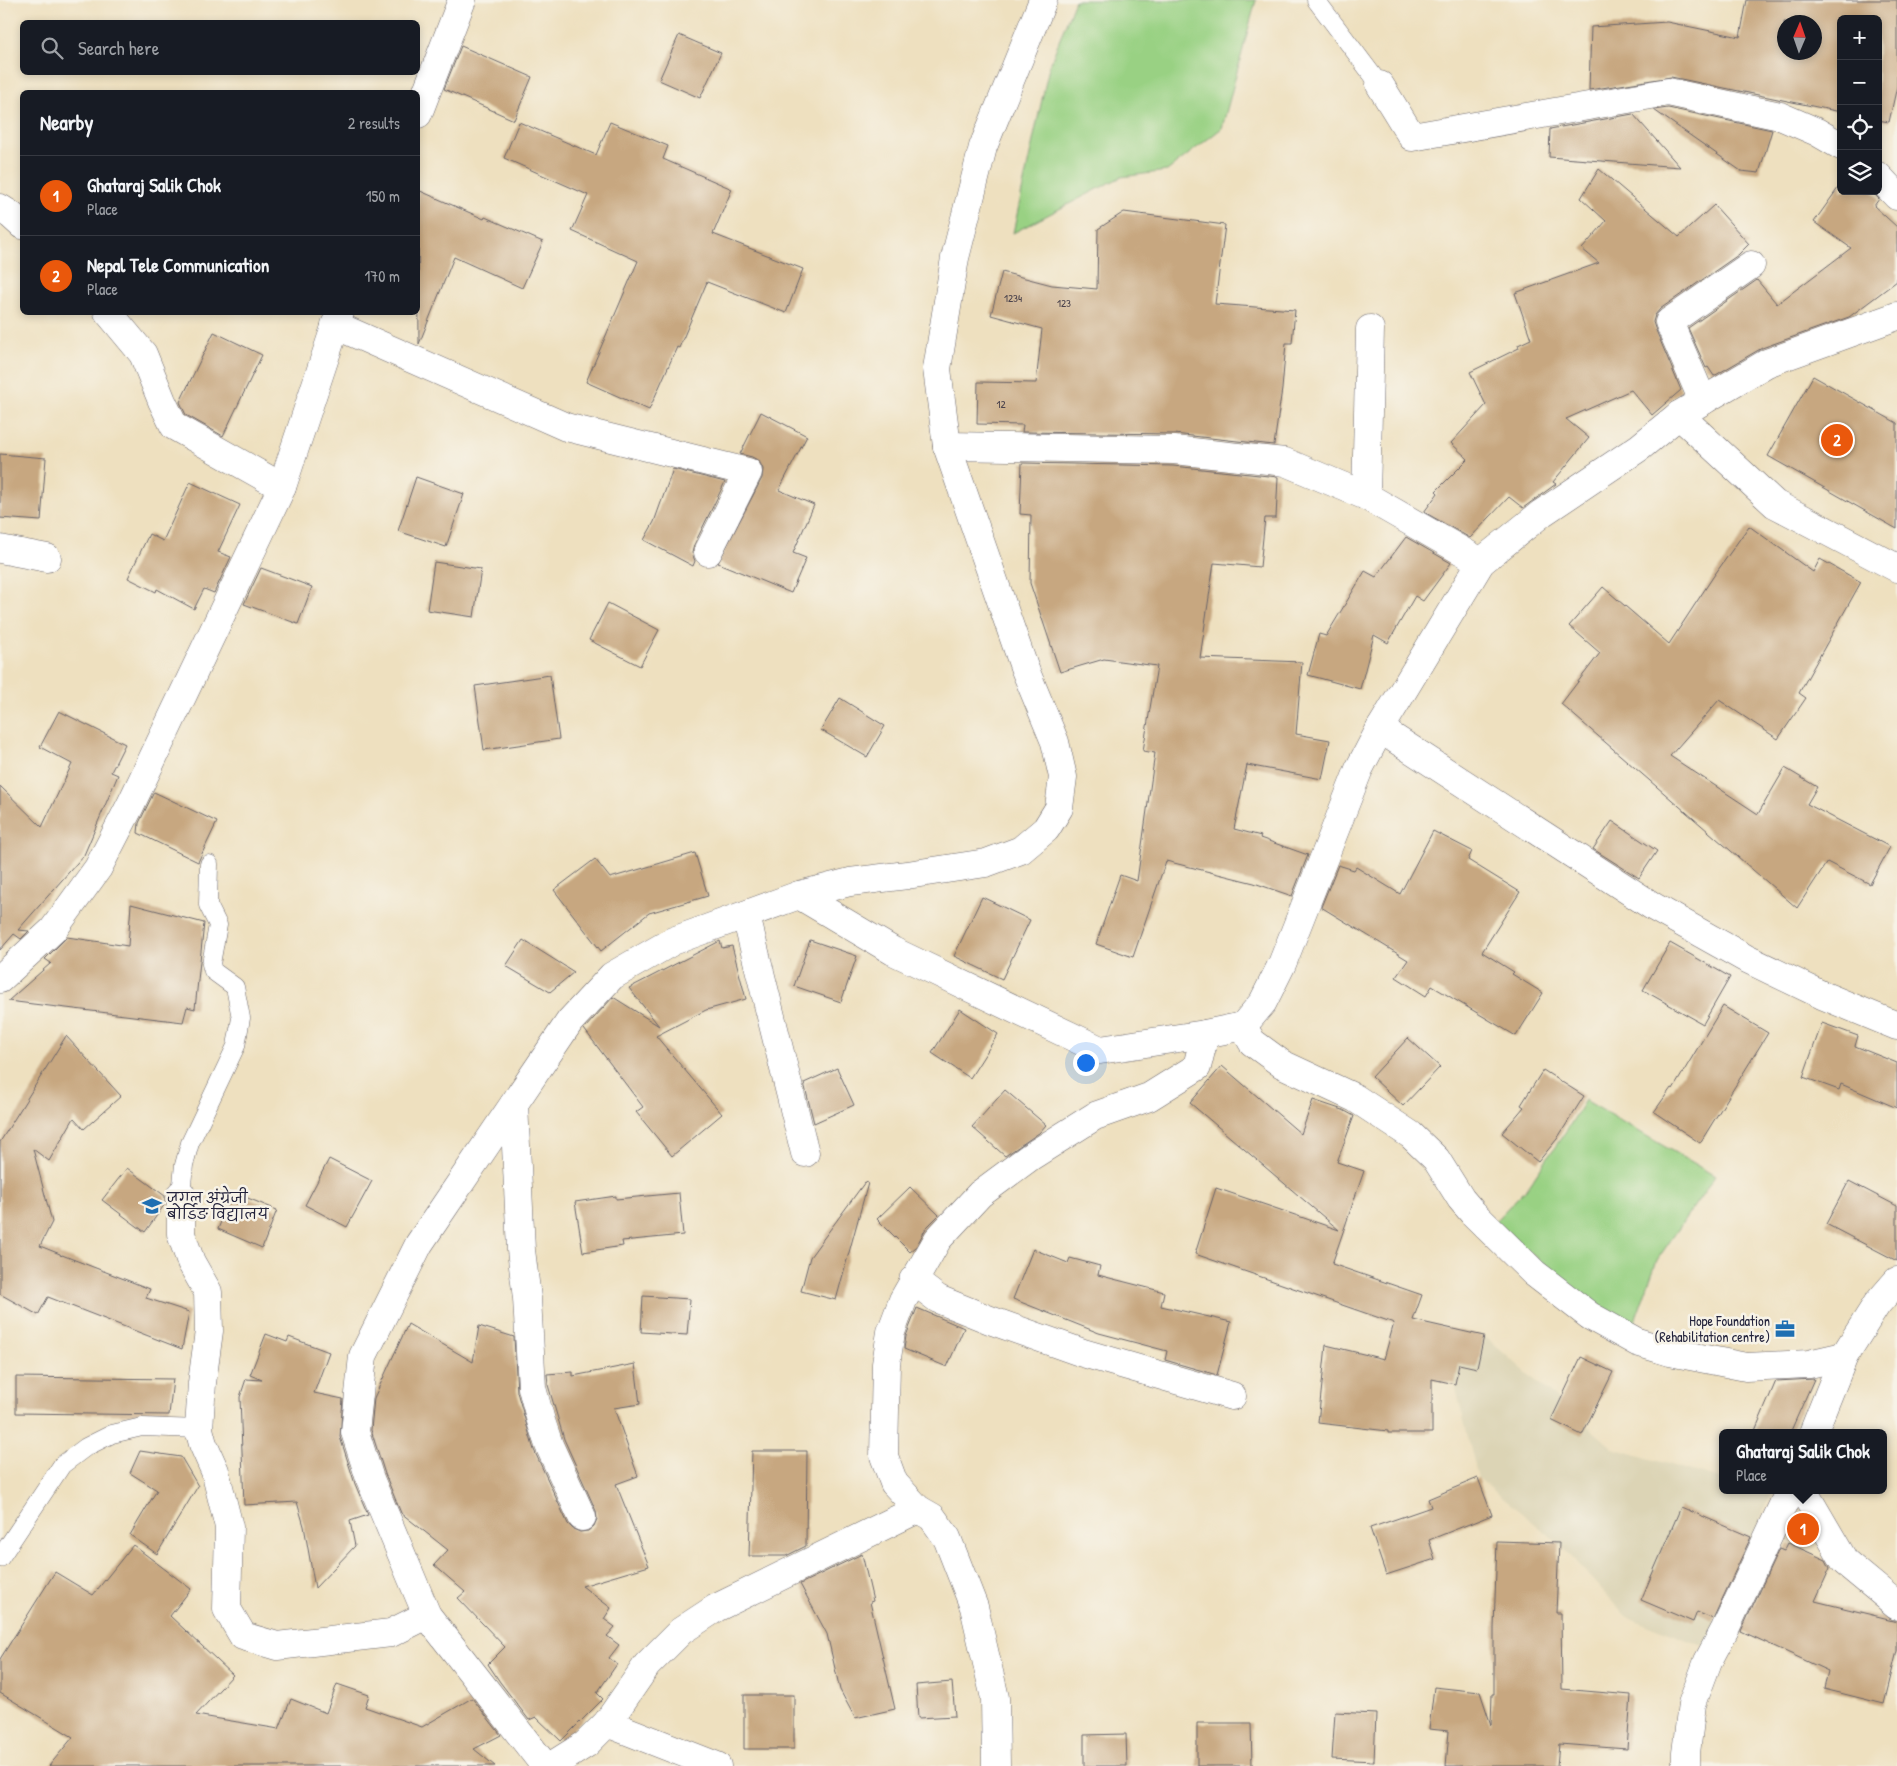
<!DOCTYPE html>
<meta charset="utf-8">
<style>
:root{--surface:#171b24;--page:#20242c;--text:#f1f3f6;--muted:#9ea1a6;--line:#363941;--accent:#ea580c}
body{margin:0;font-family:"Patrick Hand","Playpen Sans Deva",sans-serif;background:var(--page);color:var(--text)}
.controls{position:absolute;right:15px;top:15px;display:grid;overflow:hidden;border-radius:8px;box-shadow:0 2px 8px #0003}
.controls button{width:45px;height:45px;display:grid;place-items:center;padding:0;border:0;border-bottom:1px solid var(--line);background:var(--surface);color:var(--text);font:25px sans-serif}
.compass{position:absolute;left:1777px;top:15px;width:45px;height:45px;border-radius:50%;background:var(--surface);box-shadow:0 2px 8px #0003;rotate:2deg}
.you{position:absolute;left:1085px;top:1062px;width:18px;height:18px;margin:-12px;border:4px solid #fff;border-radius:50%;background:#1a73e8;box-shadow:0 0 0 8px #1a73e833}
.badge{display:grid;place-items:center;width:32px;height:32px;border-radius:50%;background:var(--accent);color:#fff;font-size:16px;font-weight:700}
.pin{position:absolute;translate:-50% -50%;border:2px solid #fff;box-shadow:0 1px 5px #0006}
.popup{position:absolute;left:1719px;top:1429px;width:168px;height:65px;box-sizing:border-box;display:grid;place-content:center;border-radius:8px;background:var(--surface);filter:drop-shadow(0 1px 4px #0005);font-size:16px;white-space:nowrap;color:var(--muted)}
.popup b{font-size:19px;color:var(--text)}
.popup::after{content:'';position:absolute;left:50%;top:100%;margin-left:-10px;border:10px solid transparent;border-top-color:var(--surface)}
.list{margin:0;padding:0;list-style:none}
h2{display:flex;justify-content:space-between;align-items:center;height:65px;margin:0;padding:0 20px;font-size:21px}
h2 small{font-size:16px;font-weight:400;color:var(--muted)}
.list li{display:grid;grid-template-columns:32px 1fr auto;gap:15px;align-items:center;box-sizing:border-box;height:80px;padding:0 20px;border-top:1px solid var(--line)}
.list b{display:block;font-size:19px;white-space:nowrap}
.list p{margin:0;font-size:16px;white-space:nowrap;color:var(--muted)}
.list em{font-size:16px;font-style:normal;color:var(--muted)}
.icon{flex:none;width:28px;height:28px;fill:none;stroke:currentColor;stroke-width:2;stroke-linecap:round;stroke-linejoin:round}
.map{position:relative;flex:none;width:1897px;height:1766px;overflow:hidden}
.search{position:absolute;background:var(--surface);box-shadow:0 2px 8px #0003;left:20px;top:20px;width:400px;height:55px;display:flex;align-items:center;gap:12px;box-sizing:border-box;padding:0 18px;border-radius:8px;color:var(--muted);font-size:19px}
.panel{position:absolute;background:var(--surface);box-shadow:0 2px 8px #0003;left:20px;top:90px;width:400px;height:225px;border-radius:8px}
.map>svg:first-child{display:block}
</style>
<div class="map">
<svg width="1897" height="1766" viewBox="0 0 1897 1766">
<rect width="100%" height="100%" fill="#f7f3e8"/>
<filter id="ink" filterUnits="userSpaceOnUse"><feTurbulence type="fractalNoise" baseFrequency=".02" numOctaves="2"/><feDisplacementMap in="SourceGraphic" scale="10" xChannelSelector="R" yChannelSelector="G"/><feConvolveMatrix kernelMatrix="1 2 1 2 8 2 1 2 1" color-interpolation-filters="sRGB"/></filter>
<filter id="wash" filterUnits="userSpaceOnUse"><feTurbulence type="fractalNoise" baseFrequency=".0096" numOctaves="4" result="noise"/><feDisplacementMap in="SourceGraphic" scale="20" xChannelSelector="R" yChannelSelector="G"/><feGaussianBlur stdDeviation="1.12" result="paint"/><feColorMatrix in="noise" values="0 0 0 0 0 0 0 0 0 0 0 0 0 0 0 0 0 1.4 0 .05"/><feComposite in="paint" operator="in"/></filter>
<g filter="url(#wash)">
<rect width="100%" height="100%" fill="#eee0bf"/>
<path fill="#dcd4b5" d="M1424,1322L1484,1336L1613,1448L1723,1480V1490H1759L1771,1494L1708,1648L1625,1616L1559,1543L1478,1478L1455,1384L1413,1375Z"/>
<g fill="#99d183" stroke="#5e7a5f">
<path d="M1075,0H1256L1222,128L1167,171L1121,177L1013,233L1049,67Z"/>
<path d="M1585,1100L1715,1176L1657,1260L1634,1324L1585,1298L1529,1252L1495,1221L1526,1189L1570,1125Z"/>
</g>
<g id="blocks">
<g fill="#c7a780" fill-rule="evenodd">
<path d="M1747,0H1897V86L1889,122L1878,120V19H1841V112L1671,77L1589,90L1591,27L1667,22L1740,37ZM1784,22H1814V52H1784Z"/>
<path d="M679,35L721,53L700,98L659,80Z"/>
<path d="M461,46L532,77L514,120L444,89Z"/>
<path d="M1668,108L1772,130L1759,173L1741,171L1654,110Z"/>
<path d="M1633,114L1680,167L1549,157L1550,129Z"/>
<path d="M519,122L596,155L610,122L668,146L663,159L732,189L713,234L803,269L786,313L707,282L679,348L677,347L649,410L586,382L638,261L572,231L588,195L504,158Z"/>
<path d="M1599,169L1679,237L1714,205L1749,244L1738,255L1660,309L1655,315L1653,322L1655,328L1681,390L1652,415L1631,390L1566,419L1589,438L1553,482L1556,484L1523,508L1509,497L1470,538L1424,512L1438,493L1436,491L1468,459L1451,443L1486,405L1470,372L1519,348L1518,345L1531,339L1515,293L1599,263L1582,249L1606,221L1581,198Z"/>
<path d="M1841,184V191H1871L1879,199L1874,206L1897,227V281L1849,317L1762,348L1714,376L1708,367L1706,368L1688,328L1757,280L1777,304L1851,248L1814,222Z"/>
<path d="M418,190L484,219L485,217L543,242L522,288L454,257L419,344Z"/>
<path d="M1124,212L1225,225L1215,304L1295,310L1292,343H1286L1282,389L1274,445L1174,434L1022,432L1023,425L977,424L978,382L1036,383L1042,329L991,315L1002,272L1052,285L1097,289L1098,229Z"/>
<path d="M214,332L262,355L223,436L186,415L180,402Z"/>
<path d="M1813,376L1897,423V529L1768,456Z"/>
<path d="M761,412L807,436L779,490L814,505L793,553L806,558L791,593L718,563L762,478L763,469L759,461L752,457L740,454Z"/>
<path d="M0,454L46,458L41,521L0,518Z"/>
<path d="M1022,463L1173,466L1278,477L1276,518H1265L1260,567L1214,563L1200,658L1302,662L1296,734L1330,740L1322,779L1247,765L1234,829L1261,836L1260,838L1308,855L1292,896L1254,883L1166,861L1133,957L1096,944L1120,875L1137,881L1155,753L1143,751L1157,666L1104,659L1060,672L1030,583L1031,515L1020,514Z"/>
<path d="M673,469L725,482L694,545L692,553L695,561L693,566L644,540L654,522Z"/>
<path d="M416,477L464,494L446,547L398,531Z"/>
<path d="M190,482L240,505L218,552L231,557L214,593L204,589L194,609L157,589L156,592L128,578L149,534L163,541Z"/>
<path d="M1749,526L1813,572L1820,559L1861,582L1799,693L1806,698L1778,739L1719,700L1670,756L1758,814L1785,768L1817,787L1807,804L1890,847L1870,884L1827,862L1797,908L1561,704L1600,653L1569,626L1603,587L1669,644L1713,577Z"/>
<path d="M1406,537L1451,563L1423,601L1415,596L1388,643L1374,635L1360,689L1308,675L1319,634L1326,636L1365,571L1376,577Z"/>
<path d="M434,562L481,569L474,617L427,610Z"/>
<path d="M261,568L312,587L298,624L244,604Z"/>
<path d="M608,603L659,630L640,666L589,640Z"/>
<path d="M550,675L559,739L484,750L475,686Z"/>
<path d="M840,698L885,726L867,757L821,730Z"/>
<path d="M59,711L125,744L111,772L118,775L84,855L18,930L29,931L21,939L14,934L0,950V786L42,827L72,764L40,747Z"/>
<path d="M154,792L217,822L198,862L138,833L139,823Z"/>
<path d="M1612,821L1657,851L1639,878L1593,849Z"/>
<path d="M1433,831L1472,851L1468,860L1520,892L1482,952L1514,972L1512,974L1543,993L1516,1036L1432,986L1426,996L1396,977L1408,960L1321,907L1338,865L1354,870L1356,867L1400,894Z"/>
<path d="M695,853L708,896L649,913L601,951L554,890L595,859L610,878Z"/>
<path d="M982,897L1030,920L1002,979L954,956Z"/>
<path d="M131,904L204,923L195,1009L187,1007L183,1022L8,1001L51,963L45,959L67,937L128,946Z"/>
<path d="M523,940L574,972L550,992L506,966Z"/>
<path d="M810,940L857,956L841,1002L794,986Z"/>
<path d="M720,941L722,948L732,946L746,999L706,1010L656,1036L722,1114L672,1156L636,1112L643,1107L584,1029L613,997L659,1026L629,988Z"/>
<path d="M1670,943L1730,977L1703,1024L1643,990Z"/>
<path d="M1723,1006L1768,1033L1700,1143L1654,1112L1671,1088L1673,1089Z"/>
<path d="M960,1009L998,1034L970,1078L932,1053Z"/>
<path d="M1822,1023L1858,1036L1855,1046L1897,1063V1108L1841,1084L1839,1090L1803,1077Z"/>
<path d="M66,1036L121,1096L84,1129L74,1118L49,1161L33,1149L52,1222L40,1246L60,1254L61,1256L62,1255L150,1289L146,1298L189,1312L182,1349L48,1297L38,1315L0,1294V1142Z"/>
<path d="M1408,1038L1440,1067L1403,1106L1372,1077Z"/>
<path d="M1222,1066L1301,1134L1313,1100L1343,1110L1354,1116L1337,1162L1364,1171L1332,1264L1422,1295L1413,1320L1484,1336L1477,1368L1459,1364L1455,1384L1432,1379V1433H1388V1431L1318,1423L1326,1345L1384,1359L1394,1323L1195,1254L1216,1188L1339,1230L1190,1103Z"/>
<path d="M837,1068L854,1105L814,1123L804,1083Z"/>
<path d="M1543,1070L1584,1096L1557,1139L1538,1162L1502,1133L1524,1107L1521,1105Z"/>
<path d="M1005,1090L1046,1125L1039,1133L1005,1156L972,1127Z"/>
<path d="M329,1159L372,1181L347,1227L305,1205Z"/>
<path d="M127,1168L165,1196V1204L145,1232L102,1200Z"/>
<path d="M1849,1181L1897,1206V1261L1826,1224Z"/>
<path d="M865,1182L868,1183L836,1300L801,1291L810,1257Z"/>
<path d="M910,1187L939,1215L926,1228L916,1247L910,1252L877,1219Z"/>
<path d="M233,1192L277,1210L262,1248L218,1229Z"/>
<path d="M679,1193L683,1235L622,1241L623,1246L583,1252L575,1202L616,1196V1199Z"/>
<path d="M1033,1249L1068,1263L1070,1258L1100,1266L1098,1275L1164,1292L1161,1306L1231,1322L1217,1375L1165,1360L1167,1351L1099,1333L1013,1299Z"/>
<path d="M643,1296L690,1299L687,1335L641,1332Z"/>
<path d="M917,1308L964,1328L947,1367L904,1349L906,1336Z"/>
<path d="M408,1324L473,1362L479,1326L514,1337L517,1392L534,1450L568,1524L573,1529L580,1532L588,1531L594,1526L597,1519L596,1511L564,1439L548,1385L547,1374L573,1372V1376L635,1364L640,1404L614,1408L638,1476L616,1484L649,1566L582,1586L611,1608L604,1619L615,1627L607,1636L619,1645L609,1658L617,1664L597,1693L603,1699L561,1741L536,1717L529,1720L500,1682L488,1664L505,1647L458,1598L465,1592L434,1565L448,1550L401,1513L385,1474L371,1430L374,1398Z"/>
<path d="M266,1334L287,1342L289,1337L329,1352L314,1393L343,1399L340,1437L355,1484L368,1515L350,1521L355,1546L315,1588L304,1526L297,1502L244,1505L240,1397L246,1379L262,1380L250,1375Z"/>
<path d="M1581,1357L1613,1372L1582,1435L1551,1420Z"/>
<path d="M16,1377L173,1379L169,1415L16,1413Z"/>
<path d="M1814,1379L1790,1433H1754L1776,1381Z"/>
<path d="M140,1451L181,1457L198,1486L157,1554L130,1535L157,1490L130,1473Z"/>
<path d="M752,1451H807L806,1546L786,1556H749Z"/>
<path d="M1478,1478L1492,1515L1429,1540L1435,1559L1386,1575L1370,1528L1431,1507L1428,1499Z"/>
<path d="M1681,1507L1751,1537L1713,1619L1697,1612L1693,1622L1641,1600Z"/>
<path d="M1497,1541L1559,1543L1556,1613H1561L1562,1689L1631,1695L1627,1749L1559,1744L1557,1766H1446L1449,1731L1429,1729L1434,1687L1480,1692L1491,1725L1492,1694H1494V1628Z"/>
<path d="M1788,1543L1826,1560L1830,1568L1815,1601L1897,1621V1651L1884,1704L1824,1689L1828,1671L1741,1631L1779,1549L1784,1551Z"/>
<path d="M133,1545L191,1589L170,1616L233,1675L196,1715L279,1729L291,1699L326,1713L337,1684L369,1695L365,1707L422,1727L472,1698L501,1735L474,1749L495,1766H49L73,1737L0,1693V1659L55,1572L93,1595Z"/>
<path d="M862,1554L873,1601L870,1602L895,1709L855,1718L840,1690L827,1634L800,1584Z"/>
<path d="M952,1682L955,1716L918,1718L916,1685Z"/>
<rect x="744" y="1695" width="50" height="54"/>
<path d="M1335,1712L1376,1714L1374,1761L1332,1759Z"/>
<path d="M1197,1723H1251L1252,1766H1197Z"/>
<path d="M1126,1734L1127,1766H1084V1735Z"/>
</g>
</g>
</g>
<g filter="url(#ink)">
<use href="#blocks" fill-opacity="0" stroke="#696469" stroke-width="1"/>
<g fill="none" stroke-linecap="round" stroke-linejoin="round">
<defs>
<g id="service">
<path d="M1316,0L1380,85"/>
<path d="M181,1194L184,1165L190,1143L236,1046L241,1018L235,987L213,971L211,964L218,925L208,905L209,864"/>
<path d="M0,1558L62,1465L86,1447L112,1434L142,1427L199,1429"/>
</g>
<g id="minor">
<path d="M1380,85L1412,137L1668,92L1780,116L1817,132L1841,146"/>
<path d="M418,114L462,0"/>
<path d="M1878,176L1897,196"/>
<path d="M0,208L11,215L22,225"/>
<path d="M108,312L143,354L162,401L174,426L282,487"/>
<path d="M335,325L566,427L748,472L708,552"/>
<path d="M1703,401L1669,322L1751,265"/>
<path d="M1679,415L1775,504L1897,568"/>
<path d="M947,446L1174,450L1285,462L1366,496L1481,562"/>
<path d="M1366,496L1370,329"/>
<path d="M0,549L47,558"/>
<path d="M1380,729L1654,907L1745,958L1822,995L1897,1026"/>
<path d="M799,895L850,882L907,875L986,863L1021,850L1046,829L1059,808L1063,777L1055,742L1024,667L947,446L937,369L955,258L983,147L1043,0"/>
<path d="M746,916L805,1153"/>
<path d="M0,979L53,930L98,868L130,806L282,487L340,312"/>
<path d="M1243,1026L1252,1042L1282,1064L1355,1098L1411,1135L1436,1159L1461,1199L1473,1213L1534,1273L1590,1316L1637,1342L1670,1352L1746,1367L1809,1364L1844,1356"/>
<path d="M514,1104L521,1250L527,1298L532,1388L541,1421L549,1445L582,1517"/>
<path d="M181,1194V1234L191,1262L208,1292L209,1331L202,1383L199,1429L203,1444L215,1471L229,1527L227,1609L243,1636L277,1646L391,1633L427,1615"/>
<path d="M913,1280L938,1299L990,1320L1083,1353L1232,1396"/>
<path d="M1813,1433L1844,1356L1877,1304L1897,1281"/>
<path d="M1803,1490L1845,1562L1897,1605"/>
<path d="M607,1723L717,1766"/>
<path d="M545,1766L427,1615L370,1479L355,1432L363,1356L419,1244L570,1021L612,976L673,941L799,895L893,951L1100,1050L1205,1034L1243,1026L1263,1002L1282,964L1359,769L1380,729L1481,562L1542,513L1640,447L1679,415L1767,363L1897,316"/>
<path d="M551,1766L586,1744L607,1723L647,1665L681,1631L716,1608L918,1509"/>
<path d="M996,1766L995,1698L974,1607L947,1538L932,1517L918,1509L894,1483L884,1456L886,1364L891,1332L903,1300L938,1239L980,1194L1030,1157L1095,1116L1149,1097L1197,1067L1205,1034"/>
<path d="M1686,1766V1753L1692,1704L1708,1661L1725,1629L1790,1490"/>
</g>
</defs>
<use href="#service" stroke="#696469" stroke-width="19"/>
<use href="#minor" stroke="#696469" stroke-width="29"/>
<use href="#service" stroke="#fff" stroke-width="18"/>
<use href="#minor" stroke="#fff" stroke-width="28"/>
</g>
</g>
<defs>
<symbol id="school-bare" viewBox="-9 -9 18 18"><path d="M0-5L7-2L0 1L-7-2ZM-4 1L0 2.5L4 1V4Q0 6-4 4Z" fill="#1f6fb2" stroke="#f7f3e8" stroke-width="2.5" paint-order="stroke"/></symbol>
<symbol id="office-bare" viewBox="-9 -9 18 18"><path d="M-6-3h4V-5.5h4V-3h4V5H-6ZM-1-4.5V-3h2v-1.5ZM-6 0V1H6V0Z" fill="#1f6fb2" stroke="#f7f3e8" stroke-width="2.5" paint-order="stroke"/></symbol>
</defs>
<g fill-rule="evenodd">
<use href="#school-bare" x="138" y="1192" width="28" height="28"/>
<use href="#office-bare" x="1771" y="1315" width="28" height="28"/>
</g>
<g text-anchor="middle" stroke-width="5" stroke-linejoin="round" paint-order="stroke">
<g font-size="11" fill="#4b434c">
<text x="1013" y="302">1234</text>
<text x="1064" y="307">123</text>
<text x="1001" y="408">12</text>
</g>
<g font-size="14" fill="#22223b" stroke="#f7f3e8" text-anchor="start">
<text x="167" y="1203">जुगल अंग्रेजी<tspan x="167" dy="16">बोर्डिङ विद्यालय</tspan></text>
<text x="1770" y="1326" text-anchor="end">Hope Foundation<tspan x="1770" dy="16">(Rehabilitation centre)</tspan></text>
</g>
</g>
</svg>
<div class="controls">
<button>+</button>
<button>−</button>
<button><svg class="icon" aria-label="locate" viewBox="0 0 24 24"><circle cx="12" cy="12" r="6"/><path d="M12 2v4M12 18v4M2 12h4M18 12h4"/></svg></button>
<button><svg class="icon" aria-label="layers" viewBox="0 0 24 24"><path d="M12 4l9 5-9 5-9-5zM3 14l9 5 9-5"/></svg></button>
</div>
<svg class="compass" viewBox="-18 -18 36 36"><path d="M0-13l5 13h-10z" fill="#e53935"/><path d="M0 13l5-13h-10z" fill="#9ea1a6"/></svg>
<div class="you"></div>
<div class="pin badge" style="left:1803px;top:1529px">1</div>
<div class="popup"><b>Ghataraj Salik Chok</b>Place</div>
<div class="pin badge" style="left:1837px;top:440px">2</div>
<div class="search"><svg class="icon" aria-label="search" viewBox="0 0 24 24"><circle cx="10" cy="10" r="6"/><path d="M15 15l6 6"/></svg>Search here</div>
<section class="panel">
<h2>Nearby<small>2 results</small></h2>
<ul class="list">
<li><span class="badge">1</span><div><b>Ghataraj Salik Chok</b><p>Place</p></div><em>150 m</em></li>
<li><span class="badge">2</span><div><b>Nepal Tele Communication</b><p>Place</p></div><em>170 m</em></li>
</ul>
</section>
</div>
